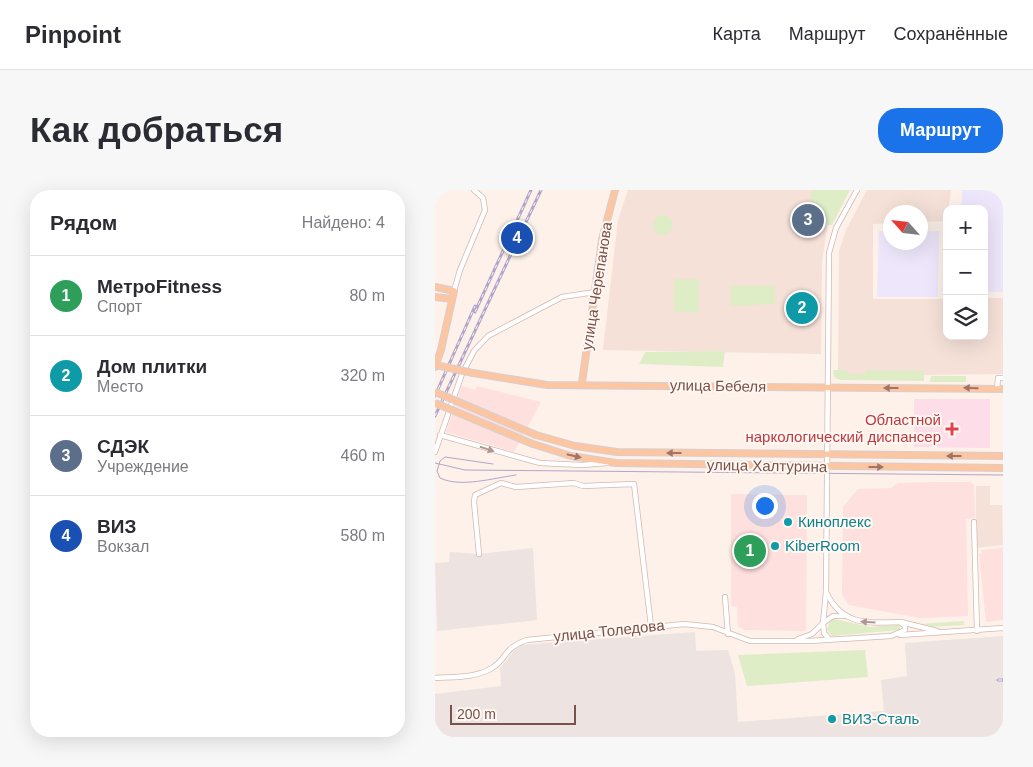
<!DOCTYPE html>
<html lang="ru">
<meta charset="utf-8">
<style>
:root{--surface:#fff;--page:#f7f7f7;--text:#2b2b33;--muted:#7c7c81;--line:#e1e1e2;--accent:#1a73e8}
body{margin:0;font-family:Arial,sans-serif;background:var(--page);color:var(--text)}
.controls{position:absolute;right:15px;top:15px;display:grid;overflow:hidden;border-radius:10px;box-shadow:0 5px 20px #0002}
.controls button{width:45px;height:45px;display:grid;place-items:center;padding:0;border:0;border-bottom:1px solid var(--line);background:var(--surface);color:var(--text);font:25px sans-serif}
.compass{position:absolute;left:448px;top:15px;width:45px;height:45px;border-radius:50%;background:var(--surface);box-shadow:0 5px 20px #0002;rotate:297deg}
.scale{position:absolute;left:15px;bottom:12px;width:126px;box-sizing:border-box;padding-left:5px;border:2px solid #7a514b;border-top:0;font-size:14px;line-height:18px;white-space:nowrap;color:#7a514b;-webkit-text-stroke:4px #fff7f1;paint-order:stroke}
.you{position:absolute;left:329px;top:315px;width:18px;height:18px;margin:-12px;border:4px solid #fff;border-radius:50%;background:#1a73e8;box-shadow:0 0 0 8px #1a73e833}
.badge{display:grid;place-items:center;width:32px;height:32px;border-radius:50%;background:var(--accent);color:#fff;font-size:16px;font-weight:700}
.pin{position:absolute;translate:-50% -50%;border:2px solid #fff;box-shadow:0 1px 5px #0006}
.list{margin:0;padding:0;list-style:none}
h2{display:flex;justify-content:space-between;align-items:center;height:65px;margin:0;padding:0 20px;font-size:21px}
h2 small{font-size:16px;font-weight:400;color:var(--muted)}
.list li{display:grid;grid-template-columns:32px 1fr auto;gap:15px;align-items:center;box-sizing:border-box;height:80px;padding:0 20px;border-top:1px solid var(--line)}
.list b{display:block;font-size:19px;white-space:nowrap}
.list p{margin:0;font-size:16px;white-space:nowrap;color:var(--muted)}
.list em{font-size:16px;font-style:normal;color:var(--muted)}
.icon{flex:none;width:28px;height:28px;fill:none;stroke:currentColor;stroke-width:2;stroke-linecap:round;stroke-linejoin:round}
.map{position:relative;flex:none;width:568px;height:547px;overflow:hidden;border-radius:20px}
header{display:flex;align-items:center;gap:30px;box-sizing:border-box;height:70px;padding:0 25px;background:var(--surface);border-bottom:1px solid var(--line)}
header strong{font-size:24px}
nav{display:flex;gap:28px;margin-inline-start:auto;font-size:18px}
.intro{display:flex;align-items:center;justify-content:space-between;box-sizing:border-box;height:120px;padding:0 30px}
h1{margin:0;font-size:35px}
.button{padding:12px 22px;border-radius:20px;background:var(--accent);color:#fff;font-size:18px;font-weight:700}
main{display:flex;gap:30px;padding:0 30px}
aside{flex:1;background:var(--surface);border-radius:20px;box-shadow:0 5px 20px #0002}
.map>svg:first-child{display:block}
</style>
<header>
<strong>Pinpoint</strong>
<nav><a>Карта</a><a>Маршрут</a><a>Сохранённые</a></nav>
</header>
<div class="intro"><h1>Как добраться</h1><a class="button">Маршрут</a></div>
<main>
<aside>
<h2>Рядом<small>Найдено: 4</small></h2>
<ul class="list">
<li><span class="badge" style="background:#2e9e5b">1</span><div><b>МетроFitness</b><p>Спорт</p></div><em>80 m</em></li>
<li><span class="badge" style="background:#0f9aa8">2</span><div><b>Дом плитки</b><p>Место</p></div><em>320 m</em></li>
<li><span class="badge" style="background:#5c6f8a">3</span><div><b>СДЭК</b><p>Учреждение</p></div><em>460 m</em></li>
<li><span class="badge" style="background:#1a4fb4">4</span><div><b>ВИЗ</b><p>Вокзал</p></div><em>580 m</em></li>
</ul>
</aside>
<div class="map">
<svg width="568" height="547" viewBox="0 0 568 547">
<rect width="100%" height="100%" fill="#fdf1ea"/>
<g fill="#f5e1d8">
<path d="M193,0H415L393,33L387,71L386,164L168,160L183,30Z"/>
<path d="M432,0H516L512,31L486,32V22H456L455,33L438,34V109H512V146H549V108H568V184L403,186L404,61L411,40Z"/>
<path d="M541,296H555V315H567L568,355L541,358Z"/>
</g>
<g fill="#fee0de">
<path d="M27,196L40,200L42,196L106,212L79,262L11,242Z"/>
<path d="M500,292H535L539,295L540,328L531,329L533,426L485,428L414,415L407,405L408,317L423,299L456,298L463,293Z"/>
<path d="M296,304L372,305L371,441L309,440L303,436L302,417L296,416Z"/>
<path d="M568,358V430L551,432L544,364H547L546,360Z"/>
</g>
<g fill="#ede3e0">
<path d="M98,358L102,430L2,441L0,373L14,372L15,362L44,364Z"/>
<path d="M260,442L261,461L293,460L300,483L303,532L449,521L446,490L472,486L470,453L568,446V547H0V504L66,496L65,478L84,455Z"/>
</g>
<g fill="#eee6fa">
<path d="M527,0H568V102H549V19H523L527,12Z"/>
<path d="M444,41H455L456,52H486V41H504L503,107H442Z"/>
</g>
<path fill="#fcdde8" d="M479,209H555V258L479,257Z"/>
<g fill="#dfedc7">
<path d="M376,0H415L397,35H390L388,31H376Z"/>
<circle cx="228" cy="35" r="10"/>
<path d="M239,89H264L263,123L239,122Z"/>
<path d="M340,95V114L296,116L295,96Z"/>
<path d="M290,161L288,177L204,174L210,162Z"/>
<path d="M398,180H413V184H430L431,180L489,181V191L405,190L399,187Z"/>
<path d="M496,186H531V192H495Z"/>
<path d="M399,429L435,437L464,435L466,438L464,440L397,446L392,440L395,430Z"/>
<path d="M529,431V435L495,437L485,434Z"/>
<path d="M430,460L433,487L312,496L303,465Z"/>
</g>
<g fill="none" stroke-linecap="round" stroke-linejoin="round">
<defs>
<g id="minor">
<path d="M0,1V0"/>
<path d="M19,101L25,80L50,20L48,8L39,0"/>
<path d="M562,199L563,188H568"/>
<path d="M5,245L105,273L147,275L172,273"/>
<path d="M0,262L27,184L39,161L53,146L127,107L160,102"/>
<path d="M539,332L542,441"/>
<path d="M44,364L39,312L40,305L66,293L81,297L139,293L148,296L199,294L216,436"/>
<path d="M290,407L293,444"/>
<path d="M466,432L502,441"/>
<path d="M465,445L568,438"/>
<path d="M363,449L377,444L388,433L391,402L394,63L401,38L422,0"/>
<path d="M395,450L389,443L388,433L398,426H408"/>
<path d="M0,488C18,487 41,488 57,478C73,468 68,458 92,450L249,434L278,437L315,451H374L456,446L470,440V436L465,432C433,433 407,436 391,402"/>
</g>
<g id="major">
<path d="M0,97L19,101L6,160L0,177"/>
<path d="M0,107L17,109"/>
<path d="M38,183L112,195L568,199"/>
<path d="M147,193L167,50L180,0"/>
<path d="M101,245L140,256L182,262L568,266"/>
<path d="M98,254L136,266L181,273L568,278"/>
</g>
</defs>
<use href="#minor" stroke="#d3b8b1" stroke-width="6"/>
<use href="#major" stroke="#dacecd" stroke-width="8"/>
<use href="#minor" stroke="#fff" stroke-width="4.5"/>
<use href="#major" stroke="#fdc6a1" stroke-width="5.5"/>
<g stroke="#b1a6c9" stroke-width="1">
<path d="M0,273L30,280L568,285"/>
<path d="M58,274L10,267L5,271L2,281L5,288C26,298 58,288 81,285"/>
</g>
<defs>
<g id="rail">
<path d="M40,122L96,0"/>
<path d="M0,206L40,116"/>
<path d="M0,226L106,0"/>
<path d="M563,490H568"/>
</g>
</defs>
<use href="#rail" stroke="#b1a6c9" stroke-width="3"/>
<use href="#rail" stroke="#fff7f1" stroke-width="1" stroke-dasharray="4" stroke-linecap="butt"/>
<defs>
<g id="major-bridge">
<path d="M0,175L38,183"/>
<path d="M0,202L101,245"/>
<path d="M0,213L98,254"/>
</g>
</defs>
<use href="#major-bridge" stroke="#dacecd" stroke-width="8" stroke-linecap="butt"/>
<use href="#major-bridge" stroke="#fdc6a1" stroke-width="5.5"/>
</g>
<defs><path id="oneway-solid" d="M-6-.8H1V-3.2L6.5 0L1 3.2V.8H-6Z" transform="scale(1.25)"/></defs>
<g fill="#a17465">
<use href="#oneway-solid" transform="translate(456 198) rotate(-180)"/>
<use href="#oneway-solid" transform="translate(536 198) rotate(-179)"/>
<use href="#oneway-solid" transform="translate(239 263) rotate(-180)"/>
<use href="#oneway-solid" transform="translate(139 266) rotate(13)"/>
<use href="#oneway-solid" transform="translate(519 266) rotate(-180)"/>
<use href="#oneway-solid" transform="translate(441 277)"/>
</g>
<g fill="#af9793">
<use href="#oneway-solid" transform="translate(52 259) rotate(17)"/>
<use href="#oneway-solid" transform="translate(433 432) rotate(-177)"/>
</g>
<path fill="#e0444e" stroke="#fff7f1" stroke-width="2" d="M514.5 231.5h5v5h5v5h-5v5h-5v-5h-5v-5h5z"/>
<g fill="#0f9aa8" stroke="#fff7f1" stroke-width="2">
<circle cx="353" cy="332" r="5"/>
<circle cx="340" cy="356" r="5"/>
<circle cx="397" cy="529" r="5"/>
</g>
<g text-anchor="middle" stroke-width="4" stroke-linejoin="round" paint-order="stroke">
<g font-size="15" fill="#7a514b" stroke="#fff7f1">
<text transform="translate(162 96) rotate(-81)" y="5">улица Черепанова</text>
<text transform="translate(283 196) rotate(1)" y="5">улица Бебеля</text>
<text transform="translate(332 276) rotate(1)" y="5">улица Халтурина</text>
<text transform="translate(174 441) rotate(-6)" y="5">улица Толедова</text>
</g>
<g font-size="15" fill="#be3a42" stroke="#fff7f1" text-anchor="end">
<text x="506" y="235">Областной<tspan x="506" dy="17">наркологический диспансер</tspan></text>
</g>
<g font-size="15" fill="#0d838f" stroke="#fff7f1" text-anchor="start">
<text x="363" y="337">Киноплекс</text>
<text x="350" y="361">KiberRoom</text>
<text x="407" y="534">ВИЗ-Сталь</text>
</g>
</g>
</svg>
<div class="controls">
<button>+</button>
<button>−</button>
<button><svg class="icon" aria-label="layers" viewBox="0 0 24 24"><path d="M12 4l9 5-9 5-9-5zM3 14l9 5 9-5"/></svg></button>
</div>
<svg class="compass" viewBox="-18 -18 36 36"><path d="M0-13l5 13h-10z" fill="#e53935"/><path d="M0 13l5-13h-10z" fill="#7c7c81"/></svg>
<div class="scale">200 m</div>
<div class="you"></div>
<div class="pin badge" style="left:315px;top:361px;background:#2e9e5b">1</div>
<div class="pin badge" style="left:367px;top:118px;background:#0f9aa8">2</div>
<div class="pin badge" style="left:373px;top:30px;background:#5c6f8a">3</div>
<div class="pin badge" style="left:82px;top:48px;background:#1a4fb4">4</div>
</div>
</main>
